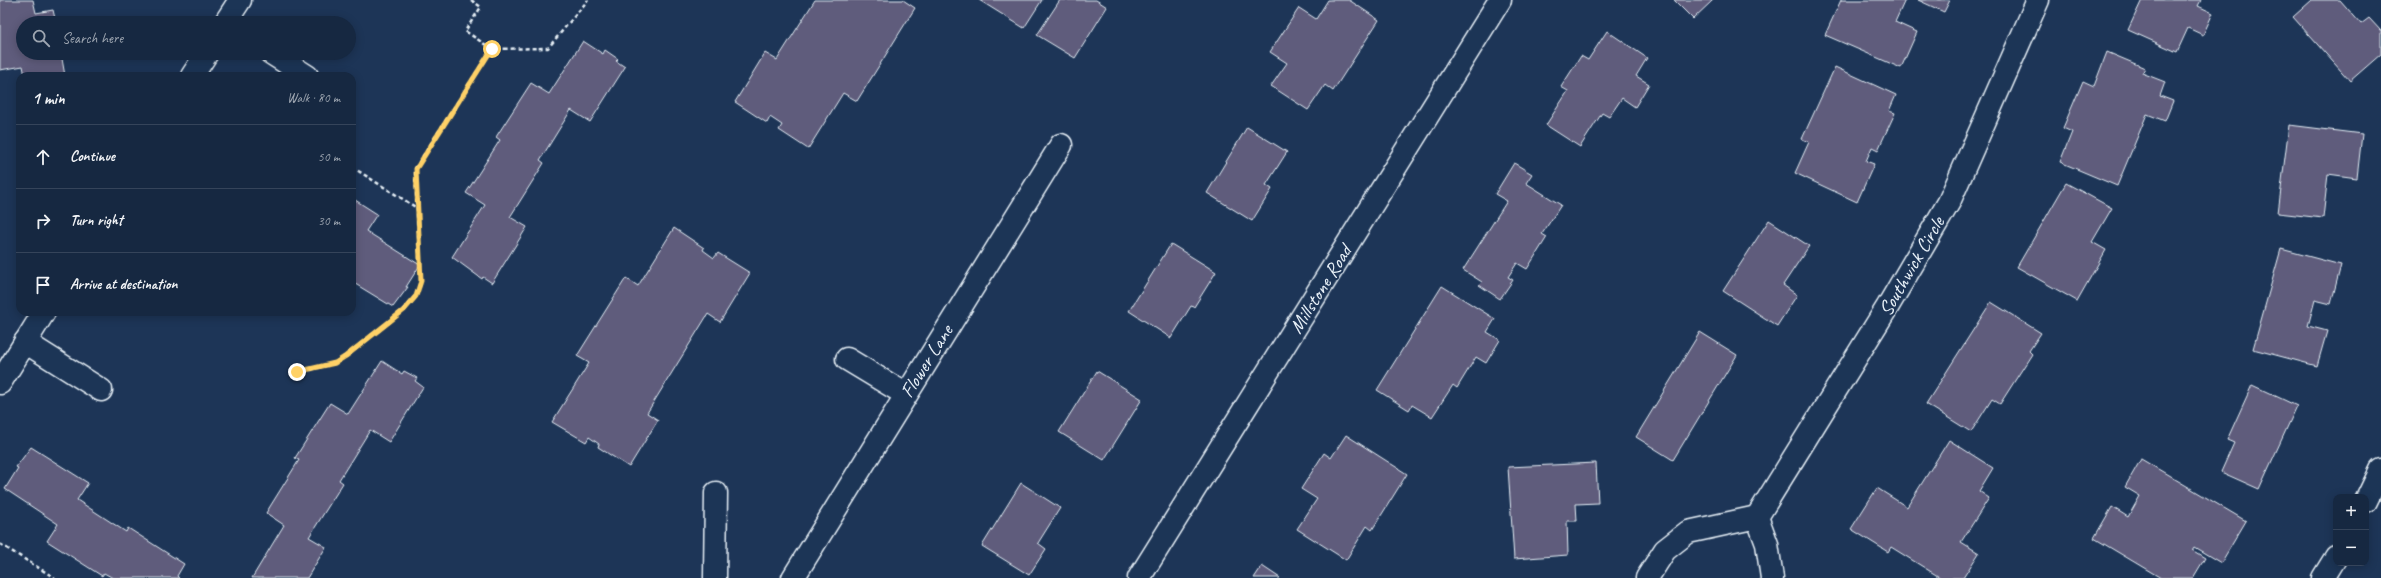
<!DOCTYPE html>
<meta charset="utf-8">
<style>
:root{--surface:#162841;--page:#23344c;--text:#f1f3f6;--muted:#9ea6b1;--line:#35445a}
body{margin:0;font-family:Caveat,sans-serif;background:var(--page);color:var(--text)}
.controls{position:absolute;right:12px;bottom:12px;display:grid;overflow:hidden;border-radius:8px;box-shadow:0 2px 10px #0003}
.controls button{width:36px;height:36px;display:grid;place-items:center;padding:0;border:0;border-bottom:1px solid var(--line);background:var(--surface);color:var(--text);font:20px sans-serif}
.stop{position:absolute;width:12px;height:12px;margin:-9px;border:3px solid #ffd166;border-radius:50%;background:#fff}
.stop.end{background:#ffd166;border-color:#fff;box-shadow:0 1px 4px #0008}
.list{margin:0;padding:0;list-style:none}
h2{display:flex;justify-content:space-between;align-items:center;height:52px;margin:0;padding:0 16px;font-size:17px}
h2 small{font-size:13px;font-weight:400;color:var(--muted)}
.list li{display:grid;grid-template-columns:26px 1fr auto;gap:12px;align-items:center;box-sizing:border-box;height:64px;padding:0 16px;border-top:1px solid var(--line)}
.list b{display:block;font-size:15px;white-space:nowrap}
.list em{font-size:13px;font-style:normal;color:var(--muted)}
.icon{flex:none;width:22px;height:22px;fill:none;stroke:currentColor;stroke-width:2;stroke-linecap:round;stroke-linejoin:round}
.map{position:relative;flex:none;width:2381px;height:578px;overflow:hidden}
.search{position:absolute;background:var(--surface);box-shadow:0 2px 10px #0003;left:16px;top:16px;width:340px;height:44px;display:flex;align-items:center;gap:10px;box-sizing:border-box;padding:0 14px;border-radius:22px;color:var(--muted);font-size:15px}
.panel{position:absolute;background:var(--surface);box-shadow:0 2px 10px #0003;left:16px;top:72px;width:340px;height:244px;border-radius:12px}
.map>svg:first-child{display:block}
</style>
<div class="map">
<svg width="2381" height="578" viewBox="0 0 2381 578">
<rect width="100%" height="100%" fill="#1d3557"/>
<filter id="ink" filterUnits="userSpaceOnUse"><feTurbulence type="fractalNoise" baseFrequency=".025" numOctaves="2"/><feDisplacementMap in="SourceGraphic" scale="8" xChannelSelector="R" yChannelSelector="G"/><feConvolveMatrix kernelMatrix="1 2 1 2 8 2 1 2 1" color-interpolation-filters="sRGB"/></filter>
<g filter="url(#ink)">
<g fill="#5e5c7c" stroke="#e8f1f8">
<path d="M0,0H33L36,13L53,10L56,23H23V53H61L65,76H25L23,66L0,70Z"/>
<path d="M815,0H903L915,8L857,101L843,93L808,149L779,130L782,125L770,117L767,123L735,102L765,53L777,60Z"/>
<path d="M979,0H1042L1024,28Z"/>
<path d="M1060,0H1096L1107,7L1075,58L1037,35Z"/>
<path d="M1328,0H1349L1379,20L1333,91L1325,85L1308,110L1271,86L1287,63L1270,52L1299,8L1316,19Z"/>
<path d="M1674,0H1713L1693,19Z"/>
<path d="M1841,0H1905L1895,22L1917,32L1901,68L1825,35Z"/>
<path d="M1918,0H1950L1944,12Z"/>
<path d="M2142,0H2201L2198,6L2213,13L2203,35L2188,28L2177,52L2128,30Z"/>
<path d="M2312,0H2340L2361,24L2369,18L2381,31V54L2350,81L2293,17Z"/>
<path d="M1607,31L1647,58L1636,76L1649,84L1635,107L1622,98L1609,117L1602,113L1580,147L1546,125L1568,91L1561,87L1581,56L1588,60Z"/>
<path d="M583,41L603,54L605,50L618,59L616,61L625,67L590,122L571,110L540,160L544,163L510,217L527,227L492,283L483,277L482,279L452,257L485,205L466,193L500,140L496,137L531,83L549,94Z"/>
<path d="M2107,52L2145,68L2142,73L2165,82L2160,96L2173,101L2165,121L2147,114L2117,186L2060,162L2072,132L2063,128L2083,81L2094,86Z"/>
<path d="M1835,67L1896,95L1889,111L1895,113L1878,150L1872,147L1866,161L1874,164L1857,202L1795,173L1809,142L1802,139Z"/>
<path d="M2289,125L2362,134L2357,178L2328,174L2323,218L2278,213Z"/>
<path d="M1247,127L1287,152L1266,185L1272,189L1252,221L1207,193Z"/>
<path d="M1514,163L1532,174L1526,183L1561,205L1542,234L1547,237L1527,269L1517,263L1508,277L1513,280L1500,299L1479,285L1482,282L1463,270L1507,201L1495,194Z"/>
<path d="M2066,183L2112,208L2092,242L2106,250L2077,301L2017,267Z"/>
<path d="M352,198L377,214L366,231L420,265L406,287H408L393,307L352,282Z"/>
<path d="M1769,220L1809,246L1783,285L1797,295L1777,326L1723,291Z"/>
<path d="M674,228L704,248L703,250L714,258L718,253L750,273L720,322L708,314L647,413L658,420L629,467L598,447L599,444L589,437L586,442L552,422L589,363L577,356L626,278L638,286Z"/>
<path d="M1171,244L1216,272L1194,307L1191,306L1171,338L1129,311Z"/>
<path d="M2281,249L2341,265L2331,304L2315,300L2308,326L2327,331L2317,366L2253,349Z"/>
<path d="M1442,286L1495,319L1487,332L1500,340L1486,363L1476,357L1457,388L1453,385L1432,417L1412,405L1409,410L1377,390Z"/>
<path d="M1991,302L2041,333L2029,351L2032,354L2000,404L1992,399L1971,432L1926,404Z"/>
<path d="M1700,332L1737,355L1673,460L1636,437Z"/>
<path d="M382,361L402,374L404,371L417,378L415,381L423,387L389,442L370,430L339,480L343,483L309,537L326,547L307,578H252L284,525L266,513L299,460L295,458L330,403L348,414Z"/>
<path d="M1097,371L1142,399L1104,460L1059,432Z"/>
<path d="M2252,385L2297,406L2259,489L2221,472L2234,443L2227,440Z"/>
<path d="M1346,435L1407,474L1372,530L1367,526L1346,560L1297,529L1317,499L1301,489L1324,453L1331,458Z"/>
<path d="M1949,440L1993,468L1979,491L1989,498L1961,542L1979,553L1963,578H1941L1891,547L1888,552L1851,529L1877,488L1907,507Z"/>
<path d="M31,447L88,483L77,500L126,532L128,528L184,564L177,576L179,578H113L104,573L102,576L47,541L58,524L5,489L18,468L16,467Z"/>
<path d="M2141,459L2246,521L2221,563L2194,547L2192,550L2205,558L2193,578H2161L2094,538L2112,507L2128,517L2140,496L2125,487Z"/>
<path d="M1596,463L1598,503L1576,504L1577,521H1567L1568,555L1514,559L1508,467Z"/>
<path d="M1021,483L1060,508L1038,543L1046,549L1029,575L982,546Z"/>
<path d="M1262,566L1280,578H1254Z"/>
</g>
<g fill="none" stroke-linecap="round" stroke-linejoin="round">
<defs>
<g id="minor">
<path d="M225,23L240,0"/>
<path d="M271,53L307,76"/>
<path d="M192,76L207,53"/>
<path d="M25,342L101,390"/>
<path d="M847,359L905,394"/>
<path d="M0,383L44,312"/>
<path d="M2366,501L2381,470"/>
<path d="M1757,517L1888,306L1949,202L2038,0"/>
<path d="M715,578L716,493"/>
<path d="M793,578L1061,145"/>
<path d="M1139,578L1500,0"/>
<path d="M1647,578L1665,550L1688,532L1757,517L1767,544L1772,578"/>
<path d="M2323,578L2336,557"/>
</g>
</defs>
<use href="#minor" stroke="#e8f1f8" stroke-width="25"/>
<g stroke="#e8f1f8" stroke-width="2.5" stroke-dasharray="4 3" stroke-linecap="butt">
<path d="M471,0L481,7L465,31L492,49"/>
<path d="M352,167L417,208"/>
<path d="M297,373L335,363L346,356L404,310L416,296L421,281L415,169L492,49L548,48L588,0"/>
<path d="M0,544L55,578"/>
</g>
<use href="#minor" stroke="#1d3557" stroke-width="22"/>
</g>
</g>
<g fill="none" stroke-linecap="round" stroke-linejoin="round" filter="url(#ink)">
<path stroke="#ffd166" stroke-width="5" d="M297,372L335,363L346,356L404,310L416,296L421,281L416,169L492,49"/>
</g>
<g text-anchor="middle" stroke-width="4" stroke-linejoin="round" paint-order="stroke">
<g font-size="20" fill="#e8f1f8" stroke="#1d3557">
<text transform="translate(1911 266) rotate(-60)" y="7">Southwick Circle</text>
<text transform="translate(1320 289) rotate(-58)" y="7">Millstone Road</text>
<text transform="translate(926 361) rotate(-58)" y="7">Flower Lane</text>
</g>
</g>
</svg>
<div class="controls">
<button>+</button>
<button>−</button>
</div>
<div class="stop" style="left:492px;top:49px"></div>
<div class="stop end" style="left:297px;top:372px"></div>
<div class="search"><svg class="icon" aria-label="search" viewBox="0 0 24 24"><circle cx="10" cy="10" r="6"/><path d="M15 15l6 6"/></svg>Search here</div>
<section class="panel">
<h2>1 min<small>Walk · 80 m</small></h2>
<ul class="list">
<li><svg class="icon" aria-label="ahead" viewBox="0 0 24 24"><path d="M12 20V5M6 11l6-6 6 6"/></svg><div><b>Continue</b></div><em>50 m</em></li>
<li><svg class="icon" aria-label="right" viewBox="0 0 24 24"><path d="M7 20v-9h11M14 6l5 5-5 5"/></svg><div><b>Turn right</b></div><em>30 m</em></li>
<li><svg class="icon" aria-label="arrive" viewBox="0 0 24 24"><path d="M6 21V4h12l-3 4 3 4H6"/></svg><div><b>Arrive at destination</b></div></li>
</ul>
</section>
</div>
